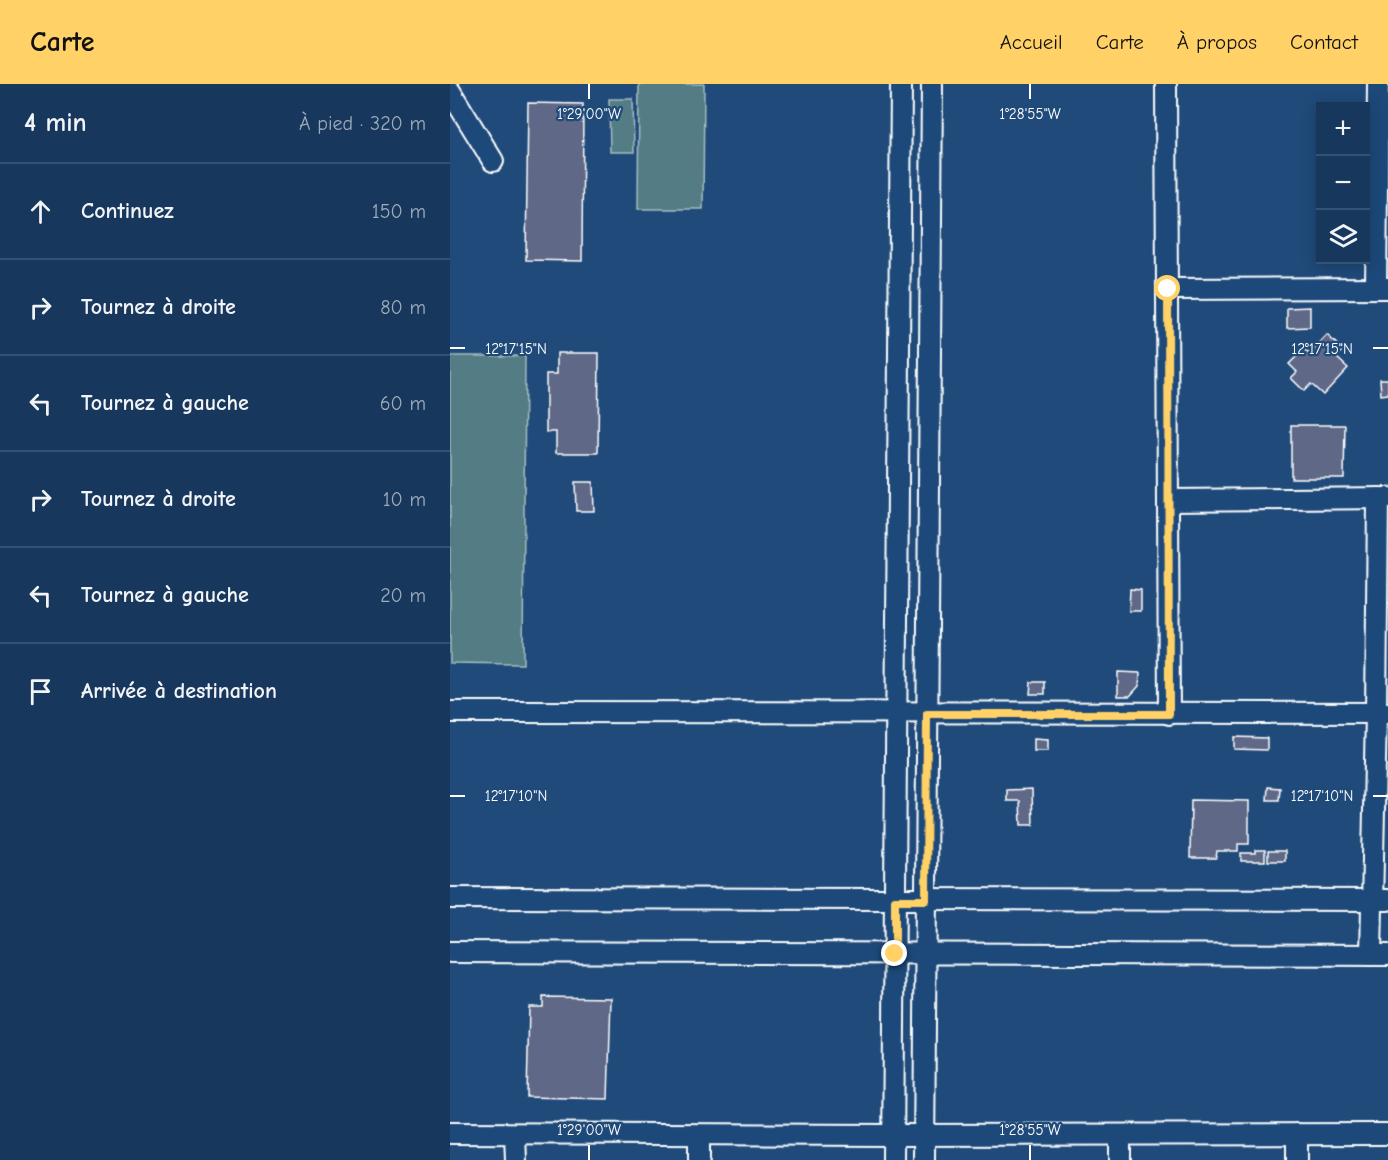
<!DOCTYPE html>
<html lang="fr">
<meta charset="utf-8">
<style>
:root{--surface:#17385c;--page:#244365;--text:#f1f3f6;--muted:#9eacbb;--line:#365272;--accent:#ffd166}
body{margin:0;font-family:"Comic Neue",sans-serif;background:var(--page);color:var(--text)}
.controls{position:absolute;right:18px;top:18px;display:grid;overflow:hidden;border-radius:0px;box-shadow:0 3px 15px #0003}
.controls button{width:54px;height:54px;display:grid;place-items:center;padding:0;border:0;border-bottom:2px solid var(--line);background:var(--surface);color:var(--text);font:30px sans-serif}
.stop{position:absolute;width:18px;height:18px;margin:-14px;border:4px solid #ffd166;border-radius:50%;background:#fff}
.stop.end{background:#ffd166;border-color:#fff;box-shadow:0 2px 6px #0008}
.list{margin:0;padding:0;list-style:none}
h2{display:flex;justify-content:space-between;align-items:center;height:78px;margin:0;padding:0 24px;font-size:26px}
h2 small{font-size:20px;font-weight:400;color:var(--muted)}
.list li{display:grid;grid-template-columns:39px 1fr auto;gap:18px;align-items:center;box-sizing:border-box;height:96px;padding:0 24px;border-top:2px solid var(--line)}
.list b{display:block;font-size:22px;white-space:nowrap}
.list em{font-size:20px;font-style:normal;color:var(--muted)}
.icon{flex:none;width:33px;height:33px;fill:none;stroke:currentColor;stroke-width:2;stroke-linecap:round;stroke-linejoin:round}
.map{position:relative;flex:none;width:938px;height:1076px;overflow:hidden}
header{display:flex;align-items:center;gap:36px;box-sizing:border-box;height:84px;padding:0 30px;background:var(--accent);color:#111}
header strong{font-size:28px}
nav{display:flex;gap:33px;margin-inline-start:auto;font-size:21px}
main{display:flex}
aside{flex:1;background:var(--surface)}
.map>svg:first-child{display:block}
</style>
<header>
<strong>Carte</strong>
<nav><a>Accueil</a><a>Carte</a><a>À propos</a><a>Contact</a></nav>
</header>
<main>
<aside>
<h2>4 min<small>À pied · 320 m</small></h2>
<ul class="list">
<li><svg class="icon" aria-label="ahead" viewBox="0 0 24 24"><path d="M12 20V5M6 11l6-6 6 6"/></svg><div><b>Continuez</b></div><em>150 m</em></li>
<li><svg class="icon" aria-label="right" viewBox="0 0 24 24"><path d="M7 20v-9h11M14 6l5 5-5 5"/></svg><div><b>Tournez à droite</b></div><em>80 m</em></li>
<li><svg class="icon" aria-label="left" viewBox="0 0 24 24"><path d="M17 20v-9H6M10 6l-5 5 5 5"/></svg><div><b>Tournez à gauche</b></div><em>60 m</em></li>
<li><svg class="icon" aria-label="right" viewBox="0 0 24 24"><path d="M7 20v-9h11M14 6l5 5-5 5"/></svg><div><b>Tournez à droite</b></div><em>10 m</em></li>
<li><svg class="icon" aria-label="left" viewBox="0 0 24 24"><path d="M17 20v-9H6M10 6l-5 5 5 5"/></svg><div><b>Tournez à gauche</b></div><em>20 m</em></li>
<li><svg class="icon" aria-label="arrive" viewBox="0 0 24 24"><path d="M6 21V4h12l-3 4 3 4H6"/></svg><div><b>Arrivée à destination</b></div></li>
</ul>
</aside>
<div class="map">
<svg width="938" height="1076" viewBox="0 0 938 1076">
<rect width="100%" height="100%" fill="#1f4a7a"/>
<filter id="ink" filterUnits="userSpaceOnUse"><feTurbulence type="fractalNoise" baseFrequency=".0167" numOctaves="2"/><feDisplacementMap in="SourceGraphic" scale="12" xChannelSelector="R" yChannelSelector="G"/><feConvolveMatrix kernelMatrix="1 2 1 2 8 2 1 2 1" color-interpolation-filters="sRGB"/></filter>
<g filter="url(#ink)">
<g fill="#527c84" stroke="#a8bec2" stroke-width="1.5">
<path d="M189,0H254L253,125H188Z"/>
<path d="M159,15H183L184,68H160Z"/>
<path d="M0,272H75L73,580L0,579Z"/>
</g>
<g fill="#616887" stroke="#fff" stroke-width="1.5">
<path d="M78,19L133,20L132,177L76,176Z"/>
<path d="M860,223V243L837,244V224Z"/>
<path d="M877,251L893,266L886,273L898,284L873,311L861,300L854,307L841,294L847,288L839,280L854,265L859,270Z"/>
<path d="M107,269H149L148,369H106V348H96V290H107Z"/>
<path d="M930,295H938V310L931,311Z"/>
<path d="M841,341H895L894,394H841Z"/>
<path d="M125,398H143L144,427H126Z"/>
<path d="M680,505L691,506V527H679Z"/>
<path d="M668,588L690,589L689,602L680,612H668Z"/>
<path d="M581,598H595V610H580Z"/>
<path d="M784,653L817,654V666L784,665Z"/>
<path d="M584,655L598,656V667H584Z"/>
<path d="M818,703L830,704L829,716H817Z"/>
<path d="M582,705L583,741H571L570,717H557V706Z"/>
<path d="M741,716L799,717V760H788V767H767L766,774H740Z"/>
<path d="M805,766H815V777H791V769H805Z"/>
<rect x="818" y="767" width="17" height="10"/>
<path d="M93,913L161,914L158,1015L77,1013L79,923H93Z"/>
</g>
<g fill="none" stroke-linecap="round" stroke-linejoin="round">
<defs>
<g id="minor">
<path d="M716,0L719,630"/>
<path d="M0,7L43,77"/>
<path d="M926,204L928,0"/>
<path d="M718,205L938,204"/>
<path d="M719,416L938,414"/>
<path d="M0,628L938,629"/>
<path d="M0,814L938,816"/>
<path d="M0,868L938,871"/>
<path d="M921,871L926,629L928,414"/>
<path d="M0,1049L443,1051L938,1050"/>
<path d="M65,1050L66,1076"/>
<path d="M847,1050V1076"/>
<path d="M249,1051V1076"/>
<path d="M443,1076L451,0"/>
<path d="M474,1076L482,0"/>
<path d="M670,1076V1051"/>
</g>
</defs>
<use href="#minor" stroke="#fff" stroke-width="24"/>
<use href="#minor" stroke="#1f4a7a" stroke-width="20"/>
</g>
</g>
<g fill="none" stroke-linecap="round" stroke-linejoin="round" filter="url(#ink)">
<path stroke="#ffd166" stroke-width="8" d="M445,870V816H476L477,630H719L718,205"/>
</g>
<path fill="none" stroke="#fff" stroke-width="2" d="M139,0V15M580,0V15M0,264H15M923,264H938M0,712H15M923,712H938M139,1061V1076M580,1061V1076"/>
<g font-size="15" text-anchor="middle" fill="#fff" stroke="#1f4a7a" stroke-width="4.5" stroke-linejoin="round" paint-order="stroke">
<text x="139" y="35">1°29'00"W</text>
<text x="580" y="35">1°28'55"W</text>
<text x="66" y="270">12°17'15"N</text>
<text x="872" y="270">12°17'15"N</text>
<text x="66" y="717">12°17'10"N</text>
<text x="872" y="717">12°17'10"N</text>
<text x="139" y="1051">1°29'00"W</text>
<text x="580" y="1051">1°28'55"W</text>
</g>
</svg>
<div class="controls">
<button>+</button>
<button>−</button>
<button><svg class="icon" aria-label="layers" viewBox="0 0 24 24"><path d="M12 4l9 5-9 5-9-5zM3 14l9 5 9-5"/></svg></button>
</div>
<div class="stop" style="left:718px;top:205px"></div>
<div class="stop end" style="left:445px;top:870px"></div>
</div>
</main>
